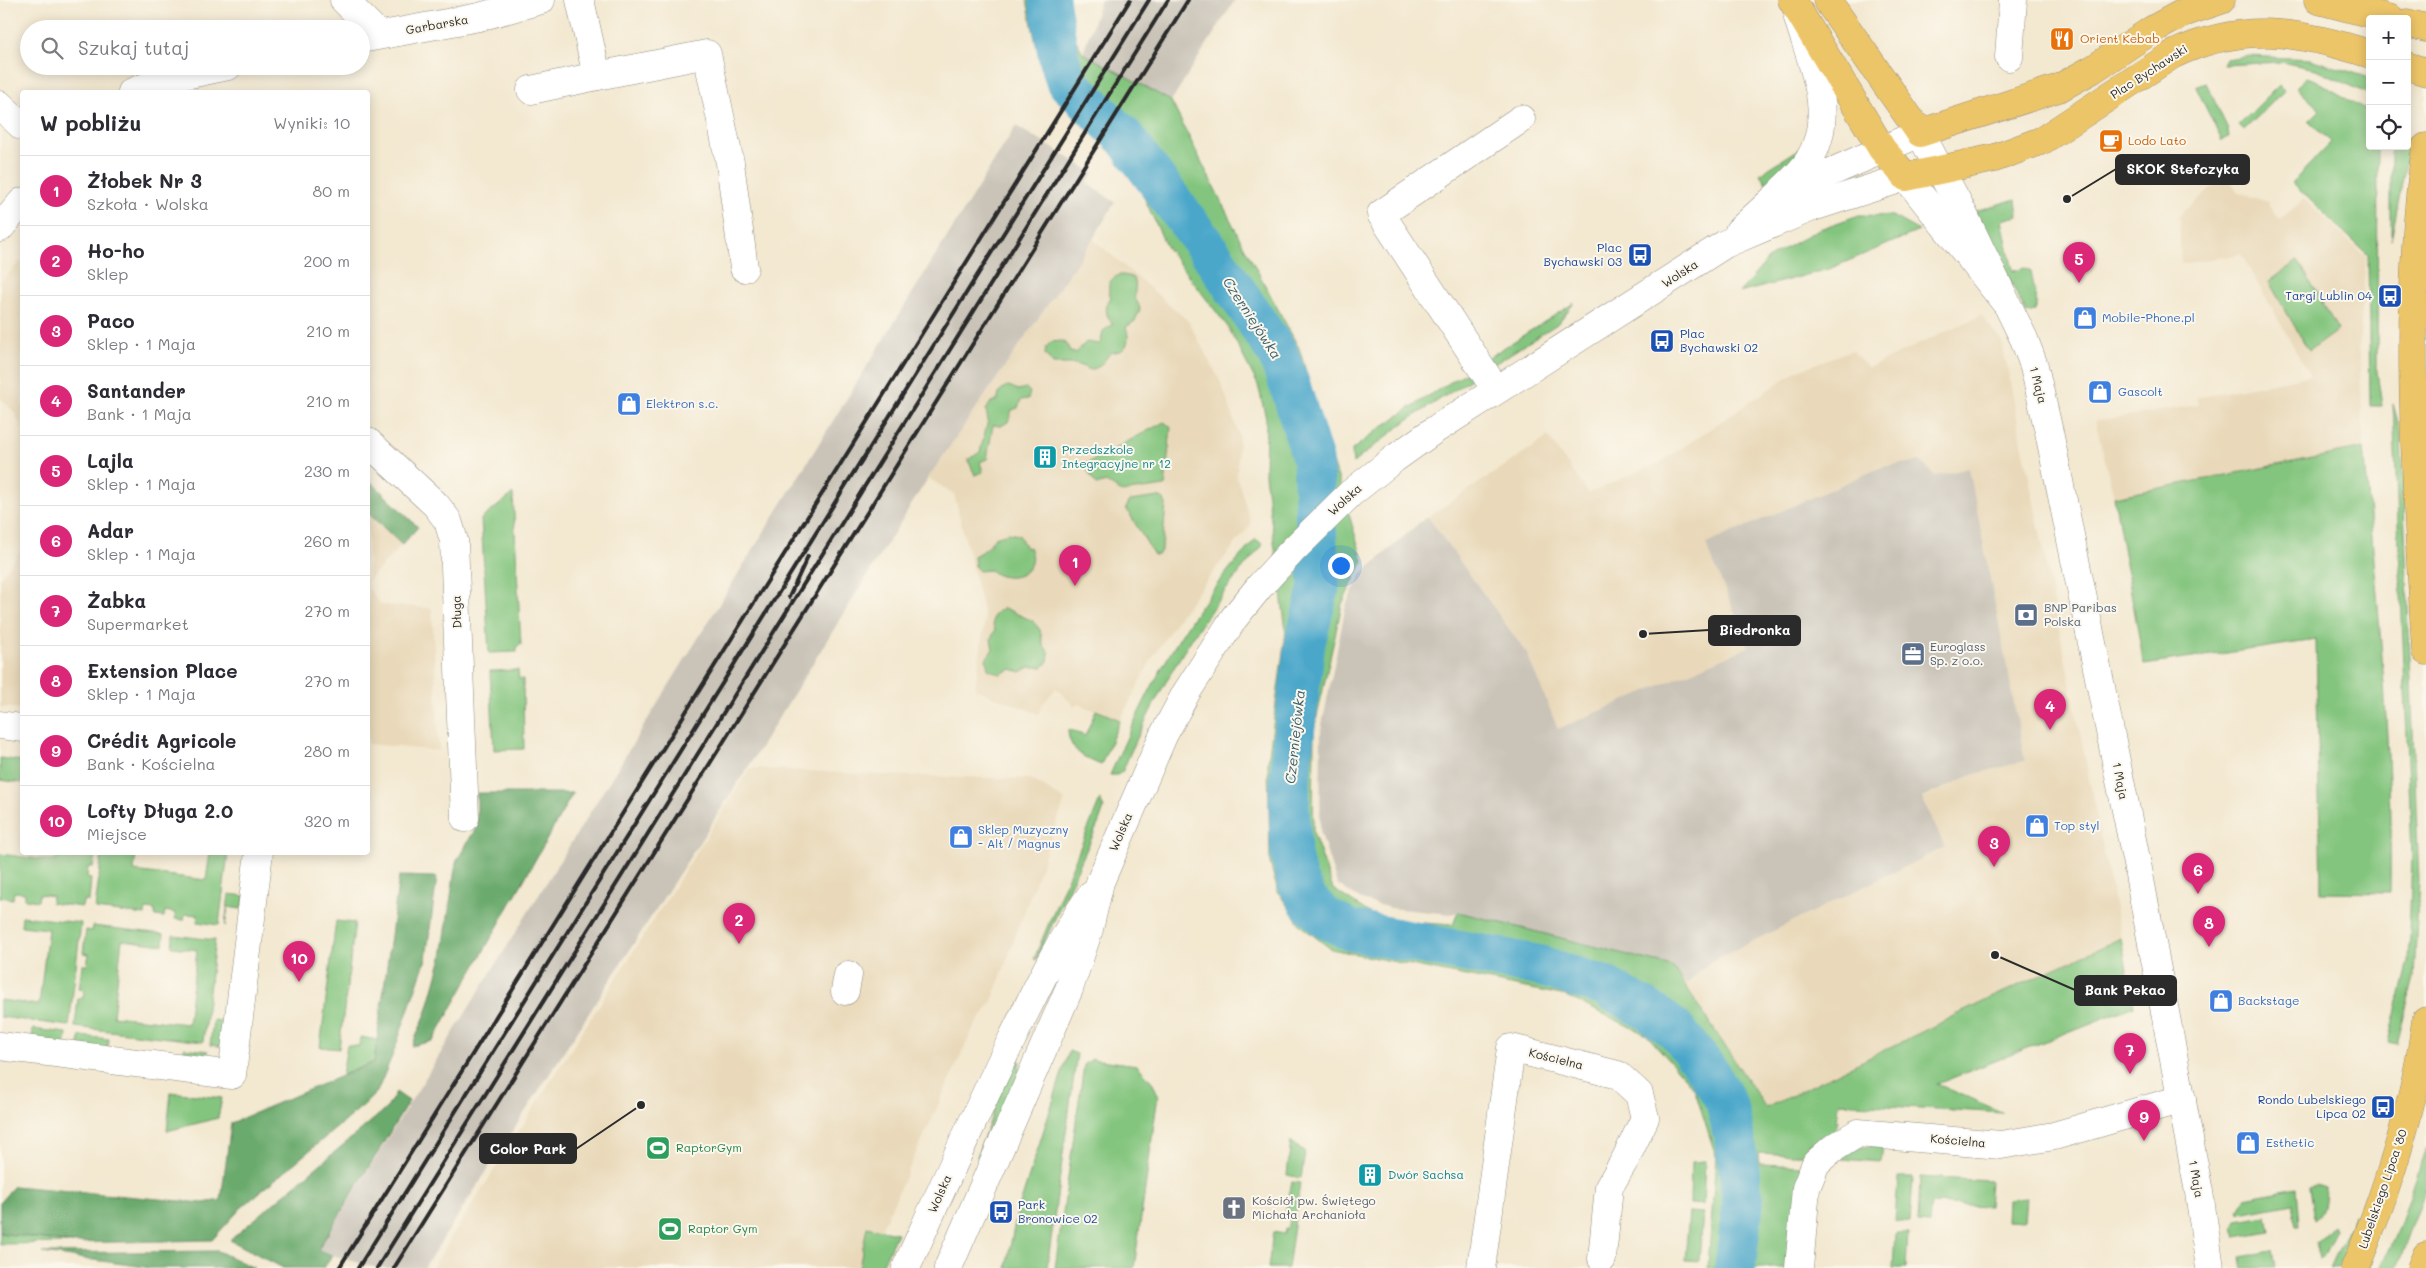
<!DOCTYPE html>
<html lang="pl">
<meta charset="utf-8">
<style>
:root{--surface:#fff;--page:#f2f2f3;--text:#2b2b33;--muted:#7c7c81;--line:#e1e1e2;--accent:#db2777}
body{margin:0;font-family:Mali,sans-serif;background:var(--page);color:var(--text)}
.controls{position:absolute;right:15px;top:15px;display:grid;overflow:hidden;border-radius:5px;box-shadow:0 2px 12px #0003}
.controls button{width:45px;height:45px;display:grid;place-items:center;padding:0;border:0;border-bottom:1px solid var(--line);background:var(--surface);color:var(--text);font:25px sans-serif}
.you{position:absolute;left:1340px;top:565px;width:18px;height:18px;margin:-12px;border:4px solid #fff;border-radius:50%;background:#1a73e8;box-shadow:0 0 0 8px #1a73e833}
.badge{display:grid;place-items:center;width:32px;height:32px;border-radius:50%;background:var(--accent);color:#fff;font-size:16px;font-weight:700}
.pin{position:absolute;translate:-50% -41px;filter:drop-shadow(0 1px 2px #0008)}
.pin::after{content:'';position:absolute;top:26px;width:18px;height:15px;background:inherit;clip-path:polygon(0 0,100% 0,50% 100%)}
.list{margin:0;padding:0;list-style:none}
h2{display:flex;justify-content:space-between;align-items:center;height:65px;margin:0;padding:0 20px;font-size:21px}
h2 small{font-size:16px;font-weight:400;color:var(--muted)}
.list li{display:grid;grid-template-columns:32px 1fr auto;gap:15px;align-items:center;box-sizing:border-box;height:70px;padding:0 20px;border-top:1px solid var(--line)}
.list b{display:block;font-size:19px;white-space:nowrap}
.list p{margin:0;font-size:16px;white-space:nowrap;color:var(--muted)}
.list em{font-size:16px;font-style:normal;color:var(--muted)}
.icon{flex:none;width:28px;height:28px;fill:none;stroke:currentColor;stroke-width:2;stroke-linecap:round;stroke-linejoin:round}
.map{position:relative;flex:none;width:2426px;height:1268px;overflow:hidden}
.search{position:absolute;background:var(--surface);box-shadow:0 2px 12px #0003;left:20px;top:20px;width:350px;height:55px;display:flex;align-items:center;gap:12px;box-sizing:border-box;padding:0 18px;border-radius:28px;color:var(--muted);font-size:19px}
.panel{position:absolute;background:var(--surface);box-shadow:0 2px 12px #0003;left:20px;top:90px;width:350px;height:765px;border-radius:5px}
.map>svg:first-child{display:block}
</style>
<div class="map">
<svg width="2426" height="1268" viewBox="0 0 2426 1268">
<rect width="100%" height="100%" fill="#fbf7ec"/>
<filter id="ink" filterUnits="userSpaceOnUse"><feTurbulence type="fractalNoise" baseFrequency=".02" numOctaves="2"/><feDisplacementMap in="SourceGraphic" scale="10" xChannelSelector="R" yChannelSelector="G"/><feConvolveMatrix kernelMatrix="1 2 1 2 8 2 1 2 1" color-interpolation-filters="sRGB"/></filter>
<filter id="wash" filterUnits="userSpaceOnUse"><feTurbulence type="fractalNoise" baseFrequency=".0096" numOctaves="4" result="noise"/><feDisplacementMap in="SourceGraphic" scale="20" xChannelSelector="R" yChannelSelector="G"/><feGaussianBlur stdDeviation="1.12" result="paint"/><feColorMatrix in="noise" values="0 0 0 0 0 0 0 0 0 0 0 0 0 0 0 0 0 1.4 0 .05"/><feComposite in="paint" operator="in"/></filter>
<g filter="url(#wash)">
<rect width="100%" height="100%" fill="#f3e8d0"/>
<g fill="#e9d9ba">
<path d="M2229,177L2237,191L2267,202L2280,220L2304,199L2366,257L2359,350L2364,448L2114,497L2095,421L2198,405L2197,397L2310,376L2241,254L2181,264L2179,216L2211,188Z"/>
<path d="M1093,239L1188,321L1222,384L1239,436L1237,477L1251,524L1183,611L1153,657L1120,720L1078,704L1075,707L1056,688L1042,705L1039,714L975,689L985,619L954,494L928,478Z"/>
<path d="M22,260V430L15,413L0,397V282Z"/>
<path d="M1981,315L2002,342L2121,938L1991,998L1766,1108L1686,985L1710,962L1945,847L1922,799L1972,775L2025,761L1969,468L1935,476L1706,544L1750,647L1558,729L1487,598L1428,517L1545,439L1547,436L1589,493L1664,460L1796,371L1852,350L1868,368Z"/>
<path d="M368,479L418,527L368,581Z"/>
<path d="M22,549V709L0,707V578Z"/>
<path d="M368,588L382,605L432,608L439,751L368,744Z"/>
<path d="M750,768L881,775L1031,779L1065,800L992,1001L973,1029L881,1230L867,1227L859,1268H432Z"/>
</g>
<g fill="#c9c3b8">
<path d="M1101,0H1235L1171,101L1083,53Z"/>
<path d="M1016,126L1094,173L1087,183L1115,202L1093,239L928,478L750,764L424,1268H377L318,1251Z"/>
<path d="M1920,461L1935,476L1969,468L2025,761L1972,775L1922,798L1945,847L1710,962L1686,985L1672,966L1458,912L1451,914L1390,908L1361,900L1337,884L1320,831L1321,730L1346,605L1361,575L1420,522L1428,517L1527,654L1558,729L1749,647L1706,544L1882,467Z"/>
</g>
<g fill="#83c57e" stroke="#577854">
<path d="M1027,0H1064L1067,24L1083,53L1171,101L1239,237L1299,348L1363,561L1342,604L1314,730L1313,832L1333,889L1380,920L1453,925L1458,912L1672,966L1766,1108L1991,998L2121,938L2134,1006L1937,1084L2004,1113L1839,1103L1835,1141L1812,1156L1759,1153L1760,1164L1804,1166L1790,1268H1708L1716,1156L1694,1088L1647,1035L1566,996L1331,949L1301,926L1278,892L1270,863L1268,762L1286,630L1265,475L1266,418L1258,385L1228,327L1167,248L1132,171L1056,87L1038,54Z"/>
<path d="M2246,56L2310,59L2370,78V95L2316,69L2281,62L2223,65L2226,59Z"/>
<path d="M2307,77L2315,80L2370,112V146H2378L2377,372L2382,406H2370L2368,255L2292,183L2331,142L2309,121L2320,110L2296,87Z"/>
<path d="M2206,83L2227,127L2229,137L2222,141L2196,87Z"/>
<path d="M2279,85L2284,91L2244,130L2239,125Z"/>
<path d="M2411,137L2391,240V153L2395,146H2407V138Z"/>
<path d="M1804,146L1784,176L1768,186L1760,174Z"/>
<path d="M2016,199L2018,216L2002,220L2013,271L2025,268L2031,271L2037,304L2035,311L2026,313L1975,211Z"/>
<path d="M1859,215L1892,216L1919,231L1829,269L1739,293L1769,258L1817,230Z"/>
<path d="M2298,260L2338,330L2309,351L2269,282Z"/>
<path d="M1120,275C1143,275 1133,289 1135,298C1137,302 1139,304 1140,309L1135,321L1126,327C1130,339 1129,353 1111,352L1100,366L1091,370L1076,364H1053L1045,354L1046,347L1051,342L1062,341L1067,344L1070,352L1076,353L1086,342L1099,344L1101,342L1103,331L1113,324C1105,315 1104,307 1111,297C1106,287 1109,278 1120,275Z"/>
<path d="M1574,303L1557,324L1488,368L1483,361Z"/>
<path d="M1475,367L1479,374L1405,422L1353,463L1352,450C1390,419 1433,393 1475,367Z"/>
<path d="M1009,386L1018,390L1026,388L1030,392L1028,399L1021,400L1018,408L1012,410L1008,422L1001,426L993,425L987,459L980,462L983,472L975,475L968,460L980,452L988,421L986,410L991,402L998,400C998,393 1001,387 1009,386Z"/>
<path d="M2393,404L2401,432L2419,880L2414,978L2397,1044L2388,1042L2408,962L2412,855Z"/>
<path d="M1164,422L1171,427L1165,486L1121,492L1106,482L1096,485L1084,465Z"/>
<path d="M2364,448C2377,596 2393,745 2390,893L2321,892L2316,640L2144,665L2114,497Z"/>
<path d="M513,494L521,645L517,646V652L489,653L481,519Z"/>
<path d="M1159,497L1164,500L1166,504L1162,548L1159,554L1154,555L1126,508L1130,501Z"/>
<path d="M1008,533L1019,535L1026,548L1029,547C1041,572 1010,587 990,570L979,571L975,567L974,556L986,549L995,537Z"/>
<path d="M1256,539L1263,545C1202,613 1158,688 1122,772L1117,775H1110C1150,684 1187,612 1256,539Z"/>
<path d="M1004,608L1033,621L1040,630L1043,644L1049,653L1048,661L1043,667H1030L1021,672L1011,669L1000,674L988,669L986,659L993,649L991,639L995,630C990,620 993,612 1004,608Z"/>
<path d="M518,670L519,679H523L524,749L494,750L490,671Z"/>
<path d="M1096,710L1120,720L1101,765C1084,758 1068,750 1068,729L1085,736Z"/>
<path d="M0,758L22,761V783L0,780Z"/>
<path d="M1100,800L1104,808L1099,822L1036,960L1034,959Z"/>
<path d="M57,853H95L93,867H88L87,878L91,879L89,901H83L82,907L51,903L52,896L39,894L38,901L25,899V893L14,892L13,899L0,897V854L56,861Z"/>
<path d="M102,853H136L134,871L206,880L210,853H228L219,925L197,922L198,915L185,914L184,920L175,919V913L165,911L164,917L155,916V910L146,909L145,915L95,909Z"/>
<path d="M229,894L245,896L241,909L228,907L225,926Z"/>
<path d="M22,916L81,923L69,1026L0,1017V1000L39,1005L48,929L21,926Z"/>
<path d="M336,921L355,923L339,1049L320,1047Z"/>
<path d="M93,926L164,934L163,945L122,940L113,1016L188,1024L197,950L172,947L173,935L215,940L203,1042L75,1027L78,998H83L84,990L79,989L82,965H87L89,954L83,953L86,930L92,931Z"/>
<path d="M213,1020L229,1022L226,1047L210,1045Z"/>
<path d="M33,1029L67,1033L65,1048L31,1044Z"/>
<path d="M80,1036L109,1039L107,1054L79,1045Z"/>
<path d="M361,1037L377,1040L374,1062L342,1075L347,1045L359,1046Z"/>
<path d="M184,1048L208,1051L206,1066L182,1063Z"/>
<path d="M1069,1051L1077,1054L1047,1268H1006L1016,1217Z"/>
<path d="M1092,1059L1137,1065L1153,1083L1158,1095L1134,1268H1055L1084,1065Z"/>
<path d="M1015,1061H1020L1019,1073L982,1159L977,1157L1001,1090Z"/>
<path d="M171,1092L222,1098L218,1118L167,1131Z"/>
<path d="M1291,1141L1305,1153L1301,1178L1287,1175Z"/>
<path d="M1883,1145L1881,1162L1841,1159L1861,1147Z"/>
<path d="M2426,1148V1188L2397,1268H2381L2400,1226Z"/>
<path d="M1705,1161L1703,1205L1690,1204L1691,1162Z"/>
<path d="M1898,1177H1913L1910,1223L1895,1221Z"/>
<path d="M1920,1177L1990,1181L1988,1206L1931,1203L1929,1224L1918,1223Z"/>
<path d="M1292,1182L1300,1183L1288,1268H1268L1273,1232L1284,1234L1285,1229H1288L1289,1219L1285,1214Z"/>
<path d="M2316,1185L2325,1188C2324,1200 2325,1213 2314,1220L2309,1187Z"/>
<path d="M2297,1188L2300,1226H2296L2292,1203L2240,1213L2237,1211L2245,1198Z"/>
<path d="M2026,1198L2024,1221L2007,1220L2008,1200Z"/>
<path d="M1689,1212L1703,1213L1699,1261L1685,1260Z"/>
<path d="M2267,1216L2270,1232L2237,1238L2234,1227L2237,1221Z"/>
<path d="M2354,1216L2360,1217L2339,1268H2330Z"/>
<path d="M2334,1226L2336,1230L2323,1257L2319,1259L2316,1242Z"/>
<path d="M867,1227L897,1233L881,1268H859Z"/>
<path d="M0,1233L73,1243L0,1244Z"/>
<path d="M1895,1233H1908L1906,1268H1893Z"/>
<path d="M2272,1251L2275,1268H2242L2240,1257Z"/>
</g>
<g fill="#6aaa6d" stroke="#4a6a4c">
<path d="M368,479L418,527L402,545L368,513Z"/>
<path d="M477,793H573L433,1041L412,1046L427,1011L442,957L456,862L477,826Z"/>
<path d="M399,876L437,877L426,959L393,1054L377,1092L365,1104L241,1208L212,1240L73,1243L0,1233V1202L14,1186L203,1203L221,1200L231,1123L374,1062Z"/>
<path d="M396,1092L409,1101L318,1250L332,1255L324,1268H283L230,1240L387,1108Z"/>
<path d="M218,1251L254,1268H152L42,1253Z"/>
</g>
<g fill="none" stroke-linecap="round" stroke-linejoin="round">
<path stroke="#4ca7ca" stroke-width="41" d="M1049,0L1059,58L1066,81L1125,138L1210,252L1278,354L1291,389L1313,460L1319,587L1305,643L1292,750L1289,799L1291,855L1297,881L1308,901L1327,919L1350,930L1541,966L1604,986L1648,1010L1676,1030L1708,1071L1726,1102L1736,1145L1743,1204L1735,1268"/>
</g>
</g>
<g filter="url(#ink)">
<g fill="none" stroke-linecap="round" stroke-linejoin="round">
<defs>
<g id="minor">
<path d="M344,0L379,35"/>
<path d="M361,39L479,17L541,0"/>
<path d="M2009,57L2013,0"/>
<path d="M597,76L707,54L730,163L744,268"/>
<path d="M531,90L597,76L580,0"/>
<path d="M132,92L166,79L228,66"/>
<path d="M0,105L22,126"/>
<path d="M1783,189C1792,180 1803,171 1809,160C1837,114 1812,65 1798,18"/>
<path d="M0,228L22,202"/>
<path d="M1739,231L1777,196L1920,133L1959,205L2024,339L2034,366L2049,432L2138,869L2199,1192L2210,1268"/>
<path d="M1496,390L1381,214L1521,119"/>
<path d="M368,442L436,505L448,521L454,541L465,818"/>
<path d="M0,725L22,728"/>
<path d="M845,991L848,975"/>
<path d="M0,1046L232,1075L259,852"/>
<path d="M906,1268C941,1191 975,1115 1012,1039C1036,990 1059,941 1090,896"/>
<path d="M948,1268L1069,989L1089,929L1100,882L1163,736L1186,693L1211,654L1234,618L1260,586L1293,550L1351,493L1394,459L1433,431L1725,244L1810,208L1906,177L2005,302"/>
<path d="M1481,1268L1511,1048L1618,1075L1639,1094L1645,1118L1626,1158L1609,1187L1602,1259"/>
<path d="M1799,1268L1806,1188L1816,1163L1832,1149L1858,1133L2001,1145L2054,1136L2182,1099"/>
</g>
<g id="major">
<path d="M1792,0L1882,149L1906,177L1995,158L2043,140L2172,55C2242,21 2299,31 2370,54"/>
<path d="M1827,0L1920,133L2059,88L2093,69L2152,30L2183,13L2221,0"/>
<path d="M2318,0L2391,19"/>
<path d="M2407,23L2426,28"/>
<path d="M2407,66L2426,72"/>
<path d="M2426,147C2402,310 2417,487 2426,651"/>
<path d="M2355,1268C2388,1189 2415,1106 2426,1021"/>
<path d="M2421,1268L2426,1256"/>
</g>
</defs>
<use href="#minor" stroke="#8f8a7e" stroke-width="29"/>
<use href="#major" stroke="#8f8a7e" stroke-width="29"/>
<use href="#minor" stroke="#fff" stroke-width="28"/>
<use href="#major" stroke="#edc569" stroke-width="28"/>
<g stroke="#2b2b2b" stroke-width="4">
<path d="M859,465L1149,0"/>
<path d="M789,597L808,556"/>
<path d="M339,1268L1130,0"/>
<path d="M358,1268L862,459"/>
<path d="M377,1268L1168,0"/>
<path d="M394,1268L1188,0"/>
</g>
</g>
</g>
<defs>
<symbol id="restaurant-square" viewBox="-11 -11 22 22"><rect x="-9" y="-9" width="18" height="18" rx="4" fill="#e8710a" stroke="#fbf7ec"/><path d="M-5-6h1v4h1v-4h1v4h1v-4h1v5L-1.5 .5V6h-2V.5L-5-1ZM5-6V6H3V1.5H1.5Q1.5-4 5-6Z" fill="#fff"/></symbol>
<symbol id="cafe-square" viewBox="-11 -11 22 22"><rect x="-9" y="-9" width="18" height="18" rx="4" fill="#e8710a" stroke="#fbf7ec"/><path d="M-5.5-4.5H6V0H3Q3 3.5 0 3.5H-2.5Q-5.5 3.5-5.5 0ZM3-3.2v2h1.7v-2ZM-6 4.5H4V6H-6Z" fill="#fff"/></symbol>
<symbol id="bus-square" viewBox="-11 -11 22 22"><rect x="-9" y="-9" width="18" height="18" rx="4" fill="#1a4fb4" stroke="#fbf7ec"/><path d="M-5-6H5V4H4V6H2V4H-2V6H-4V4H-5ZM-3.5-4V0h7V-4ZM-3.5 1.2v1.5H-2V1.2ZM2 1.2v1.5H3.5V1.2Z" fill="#fff"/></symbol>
<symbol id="shop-square" viewBox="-11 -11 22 22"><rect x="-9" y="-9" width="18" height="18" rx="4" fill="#3f7fe0" stroke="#fbf7ec"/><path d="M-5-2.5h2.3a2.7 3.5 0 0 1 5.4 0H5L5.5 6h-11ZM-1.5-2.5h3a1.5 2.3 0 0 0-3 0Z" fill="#fff"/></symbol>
<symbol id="building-square" viewBox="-11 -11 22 22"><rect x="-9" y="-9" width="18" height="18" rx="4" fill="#0f9aa8" stroke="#fbf7ec"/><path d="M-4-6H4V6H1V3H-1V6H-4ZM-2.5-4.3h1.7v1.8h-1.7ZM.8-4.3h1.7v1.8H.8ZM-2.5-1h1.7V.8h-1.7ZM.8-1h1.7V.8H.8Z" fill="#fff"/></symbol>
<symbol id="bank-square" viewBox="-11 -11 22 22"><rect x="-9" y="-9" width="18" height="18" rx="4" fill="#5c6f8a" stroke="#fbf7ec"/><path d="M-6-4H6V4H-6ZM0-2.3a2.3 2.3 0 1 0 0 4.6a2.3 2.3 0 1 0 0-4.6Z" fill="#fff"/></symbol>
<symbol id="office-square" viewBox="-11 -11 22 22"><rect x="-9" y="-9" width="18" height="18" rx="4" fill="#5c6f8a" stroke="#fbf7ec"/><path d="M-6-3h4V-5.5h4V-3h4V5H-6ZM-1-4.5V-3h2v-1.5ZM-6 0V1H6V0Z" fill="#fff"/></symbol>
<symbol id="stadium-square" viewBox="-11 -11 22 22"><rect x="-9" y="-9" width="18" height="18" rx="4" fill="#2e9e5b" stroke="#fbf7ec"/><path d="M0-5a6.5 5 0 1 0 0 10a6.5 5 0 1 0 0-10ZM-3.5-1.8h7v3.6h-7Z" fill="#fff"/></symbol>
<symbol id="church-square" viewBox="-11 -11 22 22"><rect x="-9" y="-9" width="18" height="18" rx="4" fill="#6b7280" stroke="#fbf7ec"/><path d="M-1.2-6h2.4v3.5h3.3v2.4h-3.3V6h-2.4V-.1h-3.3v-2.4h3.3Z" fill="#fff"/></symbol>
</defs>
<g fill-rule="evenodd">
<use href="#restaurant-square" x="2048" y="25" width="28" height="28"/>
<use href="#cafe-square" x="2097" y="127" width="28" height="28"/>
<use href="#bus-square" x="1626" y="241" width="28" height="28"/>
<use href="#bus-square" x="2376" y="282" width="28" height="28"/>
<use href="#shop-square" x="2071" y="304" width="28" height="28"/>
<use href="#bus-square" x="1648" y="327" width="28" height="28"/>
<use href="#shop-square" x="2086" y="378" width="28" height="28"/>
<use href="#shop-square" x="615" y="390" width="28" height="28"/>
<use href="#building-square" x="1031" y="443" width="28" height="28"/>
<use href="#bank-square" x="2012" y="601" width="28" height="28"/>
<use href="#office-square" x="1899" y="640" width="28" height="28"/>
<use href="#shop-square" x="2023" y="812" width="28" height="28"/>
<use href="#shop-square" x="947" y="823" width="28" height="28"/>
<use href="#shop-square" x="2207" y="987" width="28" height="28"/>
<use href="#bus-square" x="2369" y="1093" width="28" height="28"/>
<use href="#shop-square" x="2234" y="1129" width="28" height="28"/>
<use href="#stadium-square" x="644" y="1134" width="28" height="28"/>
<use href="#building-square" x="1356" y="1161" width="28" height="28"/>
<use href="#church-square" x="1220" y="1194" width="28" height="28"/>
<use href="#bus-square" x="987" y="1198" width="28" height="28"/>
<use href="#stadium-square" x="656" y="1215" width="28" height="28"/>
</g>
<g text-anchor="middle" stroke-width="4" stroke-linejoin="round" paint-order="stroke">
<g font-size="12" fill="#2b2b2b" stroke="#fbf7ec">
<text transform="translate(437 25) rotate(-10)" y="4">Garbarska</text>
<text transform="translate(2149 72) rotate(-33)" y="4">Plac Bychawski</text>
<text transform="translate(1680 274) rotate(-33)" y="4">Wolska</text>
<text transform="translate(2038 385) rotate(76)" y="4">1 Maja</text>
<text transform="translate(1345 500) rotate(-42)" y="4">Wolska</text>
<text transform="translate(457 612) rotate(-92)" y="4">Długa</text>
<text transform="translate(2120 781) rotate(79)" y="4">1 Maja</text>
<text transform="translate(1121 832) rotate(-67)" y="4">Wolska</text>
<text transform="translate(1556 1059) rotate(14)" y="4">Kościelna</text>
<text transform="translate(1958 1141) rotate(5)" y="4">Kościelna</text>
<text transform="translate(2196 1179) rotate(80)" y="4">1 Maja</text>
<text transform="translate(2383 1189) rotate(-71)" y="4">Lubelskiego Lipca '80</text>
<text transform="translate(940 1194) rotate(-66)" y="4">Wolska</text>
</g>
<g font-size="12" fill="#c56008" stroke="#fbf7ec" text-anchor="start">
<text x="2080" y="43">Orient Kebab</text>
<text x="2128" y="145">Lodo Lato</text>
</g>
<g font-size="12" fill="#164399" stroke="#fbf7ec" text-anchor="end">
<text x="1622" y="252">Plac<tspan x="1622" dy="14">Bychawski 03</tspan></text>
<text x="2372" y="300">Targi Lublin 04</text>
<text x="1680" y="338" text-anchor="start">Plac<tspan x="1680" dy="14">Bychawski 02</tspan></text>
<text x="2366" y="1104">Rondo Lubelskiego<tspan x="2366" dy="14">Lipca 02</tspan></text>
<text x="1018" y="1209" text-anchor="start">Park<tspan x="1018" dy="14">Bronowice 02</tspan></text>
</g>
<g font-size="12" fill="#366cbe" stroke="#fbf7ec" text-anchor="start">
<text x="2102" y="322">Mobile-Phone.pl</text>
<text x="2118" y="396">Gascolt</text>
<text x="646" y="408">Elektron s.c.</text>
<text x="2054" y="830">Top styl</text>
<text x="978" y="834">Sklep Muzyczny<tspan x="978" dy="14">- Alt / Magnus</tspan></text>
<text x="2238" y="1005">Backstage</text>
<text x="2266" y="1147">Esthetic</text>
</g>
<g font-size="12" fill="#0d838f" stroke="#fbf7ec" text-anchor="start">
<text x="1062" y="454">Przedszkole<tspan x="1062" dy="14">Integracyjne nr 12</tspan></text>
<text x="1388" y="1179">Dwór Sachsa</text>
</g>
<g font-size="12" fill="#4e5e75" stroke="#fbf7ec" text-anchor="start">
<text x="2044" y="612">BNP Paribas<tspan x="2044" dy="14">Polska</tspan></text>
<text x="1930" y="651">Euroglass<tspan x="1930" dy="14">Sp. z o.o.</tspan></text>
</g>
<g font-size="12" fill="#27864d" stroke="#fbf7ec" text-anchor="start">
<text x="676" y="1152">RaptorGym</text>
<text x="688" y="1233">Raptor Gym</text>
</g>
<g font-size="12" fill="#5b616d" stroke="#fbf7ec" text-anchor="start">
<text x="1252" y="1205">Kościół pw. Świętego<tspan x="1252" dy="14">Michała Archanioła</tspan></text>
</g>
<g font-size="14" font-style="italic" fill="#385d6b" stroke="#fbf7ec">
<text transform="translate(1252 318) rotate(57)" y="5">Czerniejówka</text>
<text transform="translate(1295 737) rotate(-84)" y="5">Czerniejówka</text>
</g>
</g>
<path fill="none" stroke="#2b2b2b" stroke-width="2" d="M2067 199L2116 169M1643 634L1709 630M1995 955L2075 990M641 1105L576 1149"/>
<g fill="#2b2b2b" stroke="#fbf7ec" stroke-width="2">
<circle cx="2067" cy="199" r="5"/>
<circle cx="1643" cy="634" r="5"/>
<circle cx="1995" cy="955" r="5"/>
<circle cx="641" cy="1105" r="5"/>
</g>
<g fill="#2b2b2b" stroke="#2b2b2b" stroke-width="2">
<rect x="2116" y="155" width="133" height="29" rx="5"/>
<rect x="1709" y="616" width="91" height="29" rx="5"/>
<rect x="2075" y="976" width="101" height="29" rx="5"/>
<rect x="480" y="1134" width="96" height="29" rx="5"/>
</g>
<g font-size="14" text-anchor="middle" font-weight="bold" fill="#fff">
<text x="2183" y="174">SKOK Stefczyka</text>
<text x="1755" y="635">Biedronka</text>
<text x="2125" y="995">Bank Pekao</text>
<text x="528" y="1154">Color Park</text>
</g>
</svg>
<div class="controls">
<button>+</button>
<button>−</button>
<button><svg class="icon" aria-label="locate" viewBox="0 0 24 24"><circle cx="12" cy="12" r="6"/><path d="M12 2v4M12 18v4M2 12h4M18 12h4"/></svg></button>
</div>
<div class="you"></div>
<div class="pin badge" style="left:1075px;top:586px">1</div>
<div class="pin badge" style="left:739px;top:944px">2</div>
<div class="pin badge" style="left:1994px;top:867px">3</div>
<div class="pin badge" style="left:2050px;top:730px">4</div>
<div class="pin badge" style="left:2079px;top:283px">5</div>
<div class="pin badge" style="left:2198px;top:894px">6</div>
<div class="pin badge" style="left:2130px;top:1074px">7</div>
<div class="pin badge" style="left:2209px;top:947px">8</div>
<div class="pin badge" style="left:2144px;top:1141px">9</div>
<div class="pin badge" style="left:299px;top:982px">10</div>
<div class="search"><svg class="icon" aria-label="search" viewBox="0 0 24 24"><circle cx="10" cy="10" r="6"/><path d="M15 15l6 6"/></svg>Szukaj tutaj</div>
<section class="panel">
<h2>W pobliżu<small>Wyniki: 10</small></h2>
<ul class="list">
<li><span class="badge">1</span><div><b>Żłobek Nr 3</b><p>Szkoła · Wolska</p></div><em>80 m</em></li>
<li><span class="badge">2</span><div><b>Ho-ho</b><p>Sklep</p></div><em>200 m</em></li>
<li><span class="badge">3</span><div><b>Paco</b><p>Sklep · 1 Maja</p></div><em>210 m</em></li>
<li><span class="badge">4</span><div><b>Santander</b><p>Bank · 1 Maja</p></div><em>210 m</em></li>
<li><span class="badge">5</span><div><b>Lajla</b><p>Sklep · 1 Maja</p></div><em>230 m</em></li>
<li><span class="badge">6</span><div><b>Adar</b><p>Sklep · 1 Maja</p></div><em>260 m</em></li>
<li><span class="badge">7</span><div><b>Żabka</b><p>Supermarket</p></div><em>270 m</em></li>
<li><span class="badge">8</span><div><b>Extension Place</b><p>Sklep · 1 Maja</p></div><em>270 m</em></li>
<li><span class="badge">9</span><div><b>Crédit Agricole</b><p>Bank · Kościelna</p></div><em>280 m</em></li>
<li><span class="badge">10</span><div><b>Lofty Długa 2.0</b><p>Miejsce</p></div><em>320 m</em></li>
</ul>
</section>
</div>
